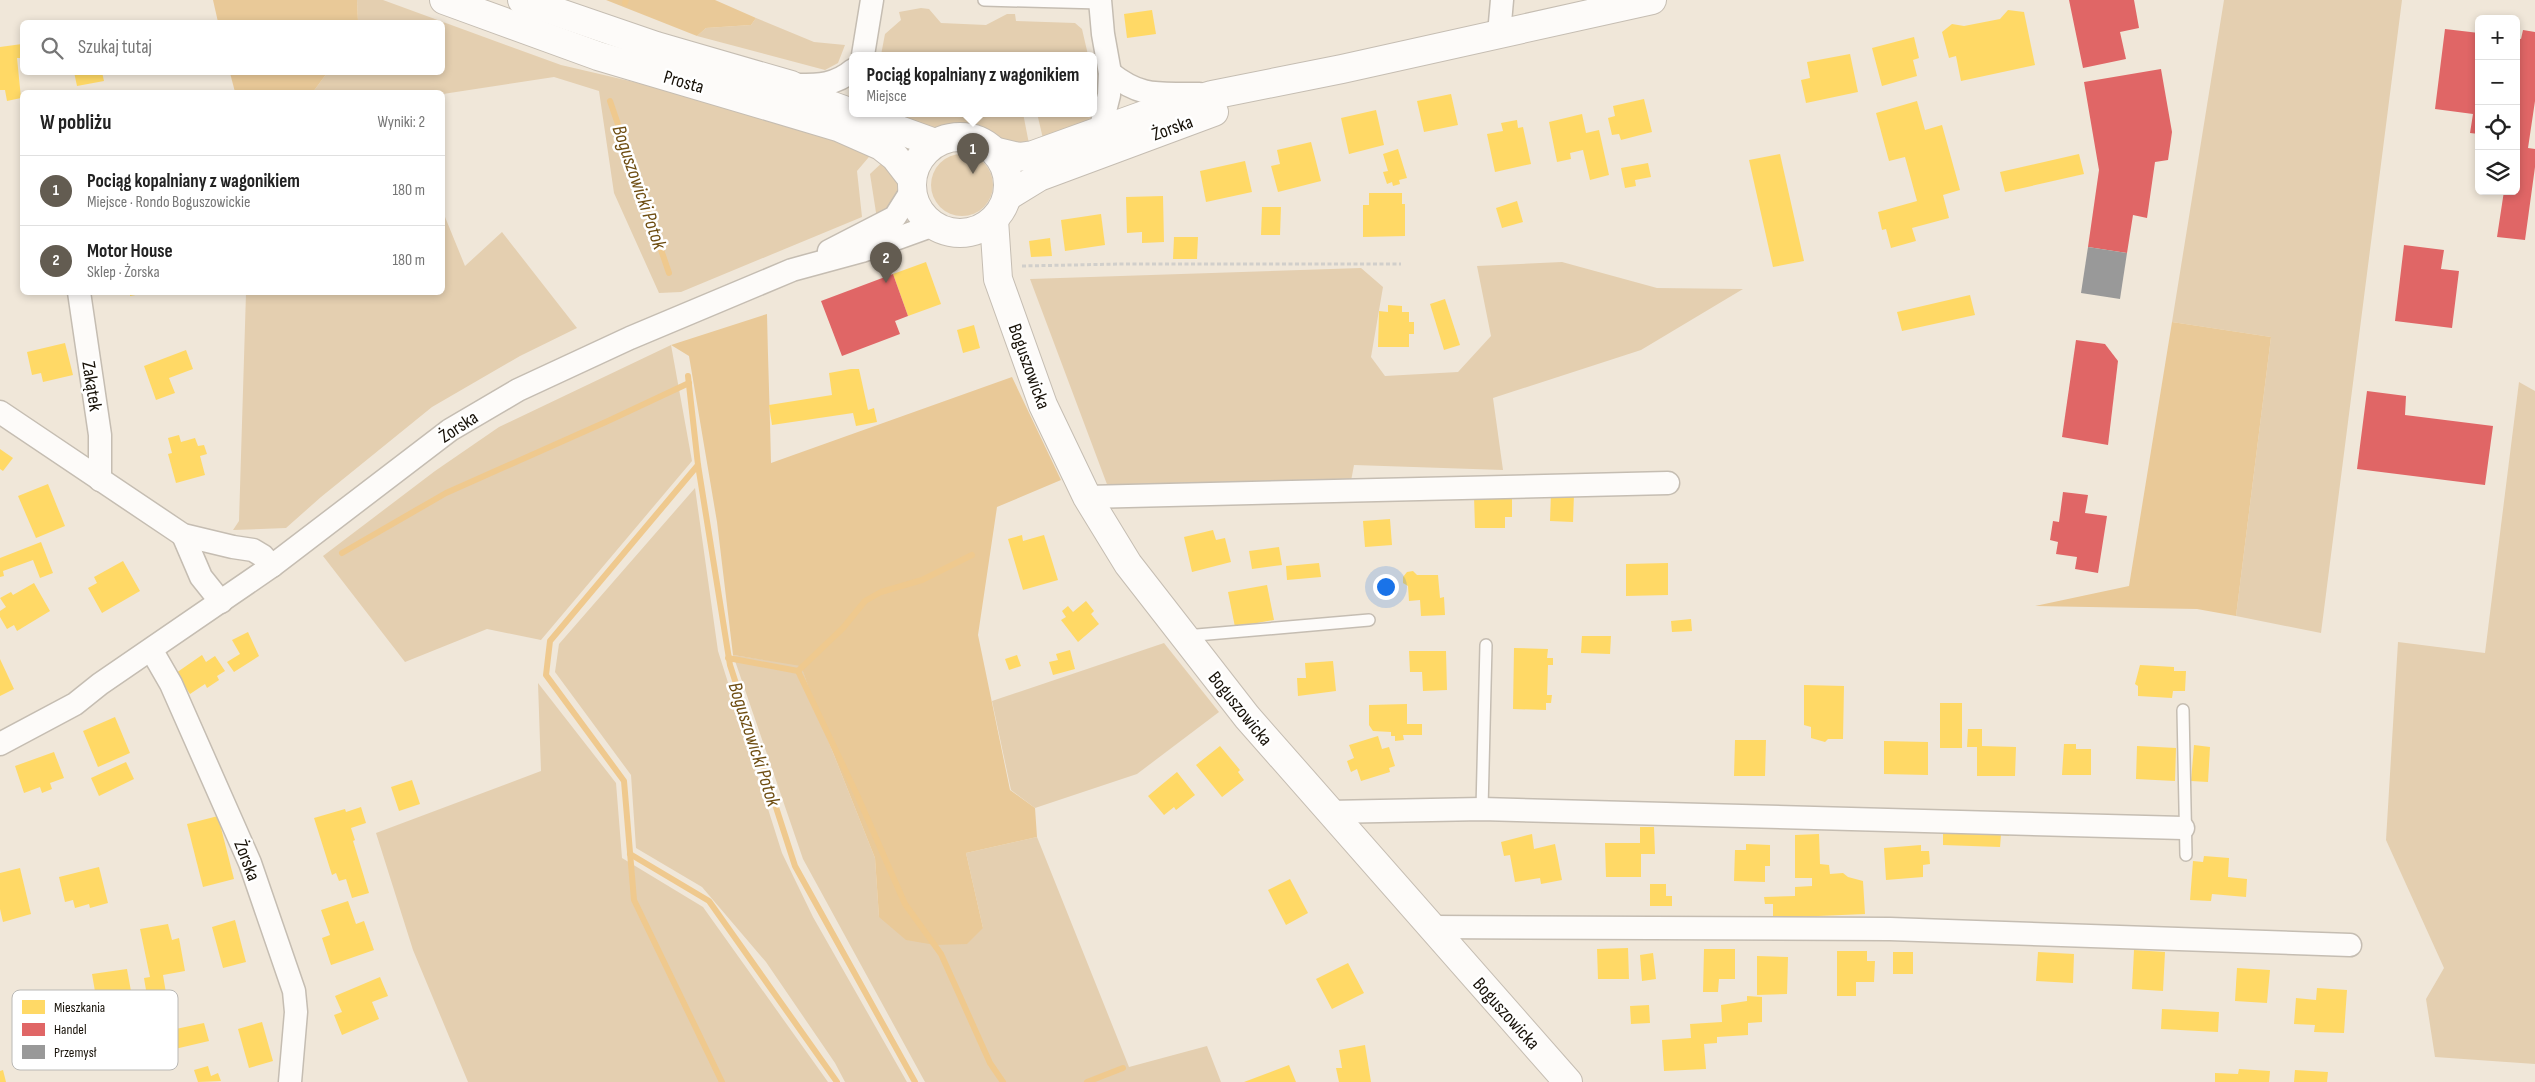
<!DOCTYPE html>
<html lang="pl">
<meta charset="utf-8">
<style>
:root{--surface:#fff;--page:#f6f6f6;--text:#222;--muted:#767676;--line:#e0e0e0;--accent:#635c51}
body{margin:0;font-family:"Sofia Sans Condensed",sans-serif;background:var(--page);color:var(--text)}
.controls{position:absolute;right:15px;top:15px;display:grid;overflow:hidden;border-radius:8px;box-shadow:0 2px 8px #0003}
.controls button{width:45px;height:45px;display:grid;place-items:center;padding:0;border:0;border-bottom:1px solid var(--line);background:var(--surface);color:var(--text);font:25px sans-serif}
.you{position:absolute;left:1385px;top:586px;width:18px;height:18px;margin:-12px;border:4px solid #fff;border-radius:50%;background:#1a73e8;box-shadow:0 0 0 8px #1a73e833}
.badge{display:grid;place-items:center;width:32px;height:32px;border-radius:50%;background:var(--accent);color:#fff;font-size:16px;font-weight:700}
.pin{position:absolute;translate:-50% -41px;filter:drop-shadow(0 1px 2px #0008)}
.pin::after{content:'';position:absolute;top:26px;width:18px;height:15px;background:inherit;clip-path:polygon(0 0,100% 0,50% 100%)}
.popup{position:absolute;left:849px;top:52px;width:248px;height:65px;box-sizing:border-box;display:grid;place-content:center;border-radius:8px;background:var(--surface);filter:drop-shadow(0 1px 4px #0005);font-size:16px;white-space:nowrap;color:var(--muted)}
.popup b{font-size:19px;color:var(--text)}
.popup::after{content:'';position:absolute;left:50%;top:100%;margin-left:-10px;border:10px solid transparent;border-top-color:var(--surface)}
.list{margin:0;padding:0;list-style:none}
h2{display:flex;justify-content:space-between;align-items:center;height:65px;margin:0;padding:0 20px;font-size:21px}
h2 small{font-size:16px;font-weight:400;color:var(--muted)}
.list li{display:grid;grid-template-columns:32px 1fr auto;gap:15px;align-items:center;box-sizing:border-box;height:70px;padding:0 20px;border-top:1px solid var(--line)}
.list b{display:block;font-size:19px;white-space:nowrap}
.list p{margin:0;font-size:16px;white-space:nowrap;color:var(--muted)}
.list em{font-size:16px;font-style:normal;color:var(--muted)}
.icon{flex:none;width:28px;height:28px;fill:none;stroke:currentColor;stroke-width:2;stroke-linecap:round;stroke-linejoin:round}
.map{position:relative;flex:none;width:2535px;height:1082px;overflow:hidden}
.search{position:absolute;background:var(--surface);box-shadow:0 2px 8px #0003;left:20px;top:20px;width:425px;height:55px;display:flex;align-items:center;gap:12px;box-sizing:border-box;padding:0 18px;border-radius:8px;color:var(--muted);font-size:19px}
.panel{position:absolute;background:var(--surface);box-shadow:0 2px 8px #0003;left:20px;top:90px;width:425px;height:205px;border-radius:8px}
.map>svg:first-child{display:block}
</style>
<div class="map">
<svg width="2535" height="1082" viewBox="0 0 2535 1082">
<rect width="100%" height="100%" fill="#f0e7d9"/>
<g fill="#e4cfb0">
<path d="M357,0H383L561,65L681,93L874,151L857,171L862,217L681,292L659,293L614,193L599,91L554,77L443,94L442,92H313L327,73L442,72V22H358Z"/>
<path d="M2224,0H2402L2321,633L2236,616L2271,337L2172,322Z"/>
<path d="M921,8L929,9L941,23L986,25L1007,14H1015L1016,21L1075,23L1082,29L1088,55H881L885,34L901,20L899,12Z"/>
<path d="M756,18L814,42L845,45L838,63L825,70L697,36L706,28L751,25Z"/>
<path d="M905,113H1023L1030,149L1003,144L985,132L971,127L955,126L928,132L901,123Z"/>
<path d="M1037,113H1093L1088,123L1044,143Z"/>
<circle cx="962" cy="185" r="31"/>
<path d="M886,159C907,191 907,195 877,219L870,174Z"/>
<path d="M443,212L465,266L502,232L577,328L520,356L432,407L321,497L286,528L233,530L239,521L246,293L442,292Z"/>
<path d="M1562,262L1657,288L1743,289L1641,350L1493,398L1503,470L1354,465L1351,481L1108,487L1030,279L1361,268L1383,287L1371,357L1385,376L1458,372L1491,336L1477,266Z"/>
<path d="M671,345L692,461L541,640L487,629L405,662L323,556L435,471L499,427Z"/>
<path d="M2519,382L2535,391V1064L2435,1057L2426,999L2444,968L2386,840L2398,642L2485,653Z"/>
<path d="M695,488L718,651L782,853L813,917L907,1082H845L835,1063L766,962L702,887L636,848L631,775L555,672L559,644Z"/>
<path d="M1164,643L1219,712L1137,774L1035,808L1011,790L992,701Z"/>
<path d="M733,655L801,665L820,720L875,858L879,917L983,928L966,853L1037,837L1129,1067L1207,1046L1221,1082H925L803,859Z"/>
<path d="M538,683L616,783L622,858L703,907L828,1082H468L413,950L376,833L541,771Z"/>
</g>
<g fill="#e9c998">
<path d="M213,0H357L358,22H218Z"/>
<path d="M606,0H715L756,18L751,25L706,28L697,36Z"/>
<path d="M230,73V72L327,73L313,92H235Z"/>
<path d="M767,314C768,364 770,414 771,463L1012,377L1061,480L997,507L978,635L1010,790L1035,808L1037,837L966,853L983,928L967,944L935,945L906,940L879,917L875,858L820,720L801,666L733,655L717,522L689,356L671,345Z"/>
<path d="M2172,322L2271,337L2236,616L2197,609L2035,606L2129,586Z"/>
</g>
<g fill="#ffd966">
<path d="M1152,10L1156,34L1127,38L1124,14Z"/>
<path d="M2008,10L2024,12L2035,65L1961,81L1956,56L1949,58L1942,32L1952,24L1964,26L2000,19Z"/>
<path d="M1914,37L1919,58L1913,60L1917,76L1882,86L1872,48Z"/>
<path d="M22,44V58H17L21,98L7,101L5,90H0V47Z"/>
<path d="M1850,54L1858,92L1806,103L1801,80L1810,78L1807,62Z"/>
<path d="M74,72H102L104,81L77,86Z"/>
<path d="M1451,94L1458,125L1424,132L1417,101Z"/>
<path d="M1644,99L1652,132L1621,140L1619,134L1612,135L1608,118L1615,116L1613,106Z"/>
<path d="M1917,101L1925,130L1942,125L1960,190L1943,195L1949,218L1912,228L1916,241L1891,248L1886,229L1882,230L1878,212L1917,201L1905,157L1889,161L1876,113Z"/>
<path d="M1376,110L1384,145L1349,154L1341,118Z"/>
<path d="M1582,114L1586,133L1599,130L1609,175L1590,180L1583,150L1570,153L1571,159L1557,162L1549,122Z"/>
<path d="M1517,120L1518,128L1523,127L1531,164L1495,172L1487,134L1503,131L1501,123Z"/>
<path d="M1311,142L1321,181L1278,192L1271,166L1280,164L1277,150Z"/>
<path d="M1398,149L1407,178L1399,180L1400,184L1393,186L1392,182L1387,184L1383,172L1388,171L1383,154Z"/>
<path d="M1780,154L1804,261L1773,267L1749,160Z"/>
<path d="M2079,154L2084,174L2005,192L2000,172Z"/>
<path d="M1245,161L1252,192L1206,202L1200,171Z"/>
<path d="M1648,163L1651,177L1635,180L1636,186L1625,188L1621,168Z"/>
<path d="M1369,193H1402V204H1405V236L1363,237V205H1369Z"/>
<path d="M1163,196L1164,242L1142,243V232L1127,233L1126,197Z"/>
<path d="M1517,201L1523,222L1502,228L1496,208Z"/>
<path d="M1262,207H1281L1280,235H1261Z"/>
<path d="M1101,214L1105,245L1065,251L1061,220Z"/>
<path d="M1174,237H1198L1197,259H1173Z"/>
<path d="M1050,238L1052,256L1031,257L1029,241Z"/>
<path d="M926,262L941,304L908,316L893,274Z"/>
<path d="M130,292H146V293L130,296Z"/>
<path d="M1970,295L1975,315L1902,331L1897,312Z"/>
<path d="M1445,299L1460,345L1444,350L1430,304Z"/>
<path d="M1388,305L1402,306V312H1409V322H1414V334H1409V347H1378L1379,311L1388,312Z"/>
<path d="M974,325L980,348L963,353L957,330Z"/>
<path d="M65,343L73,375L43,382L41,373L32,375L27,352Z"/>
<path d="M186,350L193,369L169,378L175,393L156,400L144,366Z"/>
<path d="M851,369H859L868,410L874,408L877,422L856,426L853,413L772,425L769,405L832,395L829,373Z"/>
<path d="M179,435L181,442L195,438L198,446L204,445L207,454L200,456L205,475L176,483L168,454L172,453L168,438Z"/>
<path d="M0,449L13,458L3,471L0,469Z"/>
<path d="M48,484L65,526L36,538L18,496Z"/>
<path d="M1551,493L1574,494L1573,522L1550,521Z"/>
<path d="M1512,495V517H1505V528H1475L1474,496Z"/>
<path d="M1390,519L1392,545L1365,547L1363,521Z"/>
<path d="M1213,530L1216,540L1225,538L1231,562L1192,572L1184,537Z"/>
<path d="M1022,535L1023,541L1044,535L1058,580L1023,590L1008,539Z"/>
<path d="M41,542L53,573L40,578L33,560L3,571L4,576L0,577V558Z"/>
<path d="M1279,547L1282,565L1252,569L1249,551Z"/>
<path d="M123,561L140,591L102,613L88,588L97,583L94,577Z"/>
<path d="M1319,563L1321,577L1287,580L1286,566Z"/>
<path d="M1668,563V595L1626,596V564Z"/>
<path d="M1413,571L1417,575H1438L1440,598L1444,597L1445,615L1421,616L1420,600L1409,601L1408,586L1403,583V577L1407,572Z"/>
<path d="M34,583L50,611L17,631L14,625L7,629L0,617V611L6,607L0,598L11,592L13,595Z"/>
<path d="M1267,585L1274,620L1235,627L1228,592Z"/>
<path d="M1086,601L1094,611L1091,614L1099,624L1078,642L1061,620L1066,617L1062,611L1068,606L1073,612Z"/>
<path d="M1691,619L1692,631L1672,632L1671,621Z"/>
<path d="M248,632L259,656L234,672L227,662L240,654L232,640Z"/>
<path d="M1582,636H1611L1610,654L1581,653Z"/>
<path d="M1514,648L1548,649L1547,658H1553V665H1548L1547,695H1552L1551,703H1546V710L1513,709Z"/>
<path d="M1070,650L1075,669L1053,675L1049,662L1058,660L1056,654Z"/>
<path d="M1409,651H1446L1447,690L1423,691L1422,672H1410Z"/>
<path d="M202,655L206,662L215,656L225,671L217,676L219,680L207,688L205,684L190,694L176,673Z"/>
<path d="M1017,655L1021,666L1009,670L1005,659Z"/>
<path d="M0,659L14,689L0,696Z"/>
<path d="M1333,661L1336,691L1298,696L1297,678H1306L1305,663Z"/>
<path d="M2140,665L2174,667V671H2186L2185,691H2173L2172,698L2138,696V686L2135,684Z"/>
<path d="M1804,685L1844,686L1843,739H1828L1825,742L1811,738V727L1804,725Z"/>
<rect x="1940" y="703" width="22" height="45"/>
<path d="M1407,704V724H1422V735H1403L1404,740L1395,741V736H1391V732L1373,731L1369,725V705Z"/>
<path d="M115,717L130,753L98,767L83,731Z"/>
<path d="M1968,729H1982V746L2016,747L2015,776H1977V747H1967Z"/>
<path d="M1378,736L1382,749L1389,747L1395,766L1389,768L1390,772L1361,781L1357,769L1351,772L1347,761L1354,758L1349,745Z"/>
<path d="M1735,740H1766L1765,776H1734Z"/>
<path d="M1884,741L1928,742V775L1884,774Z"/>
<path d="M2064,744H2076V749H2091V775H2062Z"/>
<path d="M2194,745L2210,747L2208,782L2191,781Z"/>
<path d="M1220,746L1240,770L1238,772L1244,780L1222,797L1196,765Z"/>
<path d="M2137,746L2176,748L2175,781L2136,779Z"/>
<path d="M54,752L64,778L50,783L52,789L42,793L40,787L24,793L15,766Z"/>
<path d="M126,762L134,779L99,796L91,778Z"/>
<path d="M1177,772L1195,795L1176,810L1174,807L1164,815L1148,796Z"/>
<path d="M412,780L420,804L399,811L391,787Z"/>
<path d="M361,807L366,823L351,828L355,840L353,841L369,893L352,898L346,879L339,881L336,873L332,875L314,818L345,809L346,812Z"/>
<path d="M218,816L234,879L203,887L187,824Z"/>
<path d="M1943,826L2010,828L2009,836L2001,835L2000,847L1943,845Z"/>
<path d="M1640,827H1654L1655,854H1641V877H1606L1605,843H1640Z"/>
<path d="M1532,834L1534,849L1555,844L1562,880L1541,884L1540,878L1515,882L1510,855L1504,856L1501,842Z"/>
<path d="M1819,834L1820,864L1829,865L1830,874L1843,873L1848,877L1863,881L1865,914L1773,918V904H1765L1764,897L1795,896V887L1812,886V878H1795V835Z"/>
<path d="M1746,844L1770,845V866H1765V882L1734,881L1735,850H1746Z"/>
<path d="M1921,845V851H1929L1930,864L1923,865V877L1886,880L1884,848Z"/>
<path d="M2204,856L2229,858L2228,877L2247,879L2246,897L2212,894L2211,901L2190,900L2193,861L2203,862Z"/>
<path d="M99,867L108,903L90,908L89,904L75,908L73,900L65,902L59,877Z"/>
<path d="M20,868L31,914L3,922L0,909V873Z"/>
<path d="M1290,879L1308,913L1286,925L1268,890Z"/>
<path d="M1650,884H1666V896H1672V906H1650Z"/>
<path d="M348,901L356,924L364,921L374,950L331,965L322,938L330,935L321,910Z"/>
<path d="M235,920L246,962L223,968L212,927Z"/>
<path d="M168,924L172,940L179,938L185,971L163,975L166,993L147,996L144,978L150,977L140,929Z"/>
<path d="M1628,948L1629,979H1598L1597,949Z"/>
<path d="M1704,949H1735V979H1719L1718,992H1703Z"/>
<path d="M2134,950L2165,952L2163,991L2132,989Z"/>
<path d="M1837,951H1867V961H1875L1874,982H1856V996H1837Z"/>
<rect x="1893" y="952" width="20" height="22"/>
<path d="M2038,952L2074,954L2073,983L2036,981Z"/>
<path d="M1653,953L1656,979L1642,981L1640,955Z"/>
<path d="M1757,956L1788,957L1787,994L1757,995Z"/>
<path d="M1348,963L1364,993L1332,1009L1316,979Z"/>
<path d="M2237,968L2270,970L2267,1003L2235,1001Z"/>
<path d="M127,969L134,1008L116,1010L115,1006L98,1009L92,974Z"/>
<path d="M380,977L388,996L372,1002L379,1019L342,1035L334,1015L342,1012L335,996Z"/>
<path d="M2317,988L2347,990L2344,1033L2314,1032L2315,1025L2294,1024L2296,998L2316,1000Z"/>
<path d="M1747,996L1762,997V1022L1748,1023V1035L1717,1037V1043L1704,1044L1706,1069L1664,1071L1662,1040L1691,1038L1690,1024L1722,1022L1721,1005L1747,1001Z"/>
<path d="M52,997L60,1027L20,1037L13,1007Z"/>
<path d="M1649,1005L1650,1023L1631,1024L1630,1006Z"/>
<path d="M2162,1009L2219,1012L2218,1032L2161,1029Z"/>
<path d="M168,1011L171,1030L204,1023L209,1041L162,1052L152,1015Z"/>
<path d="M262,1022L273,1061L249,1068L238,1029Z"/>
<path d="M1365,1045L1371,1082H1339L1336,1068H1342L1339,1050Z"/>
<path d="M1289,1065L1296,1082H1244Z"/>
<path d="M208,1066L211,1076L218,1073L221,1081L198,1082L194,1070Z"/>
<path d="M2239,1069L2270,1071L2269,1082H2215V1073L2238,1074Z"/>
<path d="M3,1070L6,1082H0V1071Z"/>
<path d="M2295,1070L2328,1072L2327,1082H2294Z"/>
</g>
<g fill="#e06666">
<path d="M2069,0H2134L2139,28L2120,32L2126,59L2083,68Z"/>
<path d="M2445,29L2479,33V134L2470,133L2473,114L2435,109Z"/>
<path d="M2523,30L2535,32V101L2528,148L2535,149V167L2525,240L2497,237L2504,191H2516V38L2521,39Z"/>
<path d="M2161,69L2172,132L2168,160L2155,162L2147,218L2133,215L2127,253L2088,247L2099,170L2084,82Z"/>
<path d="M2404,245L2444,250L2441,269L2459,271L2452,328L2395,321Z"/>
<path d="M893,274L908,316L895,321L900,334L842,356L821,301Z"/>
<path d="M2076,340L2105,344L2118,361L2108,445L2062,437Z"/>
<path d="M2367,391L2406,396L2405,415L2493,426L2485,485L2357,469Z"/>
<path d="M2063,492L2088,495L2085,513L2107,516L2098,573L2075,569L2077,557L2056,554L2058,542L2050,540L2053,521L2059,522Z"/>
</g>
<path fill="#999" d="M2088,247L2127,253L2120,299L2081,293Z"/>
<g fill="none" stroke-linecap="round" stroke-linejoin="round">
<g stroke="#efc98e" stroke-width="6">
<path d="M625,3L626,0"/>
<path d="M610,101L669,273"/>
<path d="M688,376L698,465L730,665L795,866L915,1082"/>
<path d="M698,465L550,641L546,675L624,781L634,900L722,1082"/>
<path d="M342,553L446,493L608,421L689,383"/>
<path d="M728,658L798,671L858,797L905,904L941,954L990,1063L1003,1082"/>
<path d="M798,671L843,628L865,601L881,592L922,580L972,555"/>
<path d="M630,854L709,901L837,1082"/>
<path d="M1087,1082L1123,1068"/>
</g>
<defs>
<g id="lane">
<path d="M984,0L1100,3"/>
<path d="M1185,636L1369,620"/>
<path d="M2183,710L2186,855"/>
<path d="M1482,809L1486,645"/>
</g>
<g id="street">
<path d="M1100,0L1103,34L1110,73L1109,95L1100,131"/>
<path d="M1499,34L1502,0"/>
<path d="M863,55L872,0"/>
<path d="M1110,73C1143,99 1159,93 1199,94"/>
<path d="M792,85C817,85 834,86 853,70"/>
<path d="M829,251L895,217L912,190"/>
<path d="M79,292L100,435V480"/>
<path d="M0,412L183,535L233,547L253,550L263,556L272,566"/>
<path d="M1087,497L1668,483"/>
<path d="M183,535L201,577L221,602"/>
<path d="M152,651L171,684L250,863L294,991L296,1012L290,1082"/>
<path d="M0,744L75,704L100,684L272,566L450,430L518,390L630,338L792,270L862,251L934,225"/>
<path d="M1329,812L1482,809L2183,828"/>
<path d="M1430,927L1890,929L2350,945"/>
</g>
<g id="secondary">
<path d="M444,0L598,56L838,127L881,146L895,157L912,179"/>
<path d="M522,0L656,46L791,85L830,105L935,143"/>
<circle cx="960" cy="185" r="48"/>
<path d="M997,152L1019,157L1033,155L1144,115L1212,95L1342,69L1652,0"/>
<path d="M1008,196L1039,177L1214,112"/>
<path d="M994,220L998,279L1043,405L1087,497L1128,564L1247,717L1568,1082"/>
</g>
</defs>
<use href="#lane" stroke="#c5bdb2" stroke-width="14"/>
<use href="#street" stroke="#c5bdb2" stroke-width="25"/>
<use href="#secondary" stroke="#c5bdb2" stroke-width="30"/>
<path stroke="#d1cfcb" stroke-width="3" stroke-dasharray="4 2.5" stroke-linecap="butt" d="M1022,266L1122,264H1401"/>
<use href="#lane" stroke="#fdfbf9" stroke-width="11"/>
<use href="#street" stroke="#fdfbf9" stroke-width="22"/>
<use href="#secondary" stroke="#fdfbf9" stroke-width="28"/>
</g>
<g text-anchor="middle" stroke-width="5" stroke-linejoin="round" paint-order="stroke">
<g font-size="19" fill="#171108" stroke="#fff">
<text transform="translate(684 81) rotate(16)" y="7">Prosta</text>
<text transform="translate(1172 127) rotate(-20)" y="7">Żorska</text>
<text transform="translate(1030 366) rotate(70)" y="7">Boguszowicka</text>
<text transform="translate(93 386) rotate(81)" y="7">Zakątek</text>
<text transform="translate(458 426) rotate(-33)" y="7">Żorska</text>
<text transform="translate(1241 708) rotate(51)" y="7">Boguszowicka</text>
<text transform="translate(248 860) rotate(69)" y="7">Żorska</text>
<text transform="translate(1507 1013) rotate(48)" y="7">Boguszowicka</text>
</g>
<g font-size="20" font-style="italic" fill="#6e4d11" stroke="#fff">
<text transform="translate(640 187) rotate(71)" y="7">Boguszowicki Potok</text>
<text transform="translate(755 744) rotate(72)" y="7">Boguszowicki Potok</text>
</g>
</g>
<rect x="12" y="990" width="166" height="80" rx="8" fill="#fff" stroke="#b9b8b5" stroke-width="1"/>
<rect x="22" y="1000" width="23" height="14" fill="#ffd966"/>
<rect x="22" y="1023" width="23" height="13" fill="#e06666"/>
<rect x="22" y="1045" width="23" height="14" fill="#999"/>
<g font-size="14" fill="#171108">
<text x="54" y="1012">Mieszkania</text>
<text x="54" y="1034">Handel</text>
<text x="54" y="1057">Przemysł</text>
</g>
</svg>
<div class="controls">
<button>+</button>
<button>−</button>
<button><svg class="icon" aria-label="locate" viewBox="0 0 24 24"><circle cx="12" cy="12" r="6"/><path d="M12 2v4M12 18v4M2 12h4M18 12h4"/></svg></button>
<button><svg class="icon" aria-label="layers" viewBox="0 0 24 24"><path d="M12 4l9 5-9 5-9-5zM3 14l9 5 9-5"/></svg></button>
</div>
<div class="you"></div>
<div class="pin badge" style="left:973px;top:174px">1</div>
<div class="popup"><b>Pociąg kopalniany z wagonikiem</b>Miejsce</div>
<div class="pin badge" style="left:886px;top:283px">2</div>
<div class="search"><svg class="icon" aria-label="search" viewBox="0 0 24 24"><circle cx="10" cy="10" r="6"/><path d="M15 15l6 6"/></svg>Szukaj tutaj</div>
<section class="panel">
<h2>W pobliżu<small>Wyniki: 2</small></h2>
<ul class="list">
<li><span class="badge">1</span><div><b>Pociąg kopalniany z wagonikiem</b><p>Miejsce · Rondo Boguszowickie</p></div><em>180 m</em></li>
<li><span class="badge">2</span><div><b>Motor House</b><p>Sklep · Żorska</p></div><em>180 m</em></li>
</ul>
</section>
</div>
